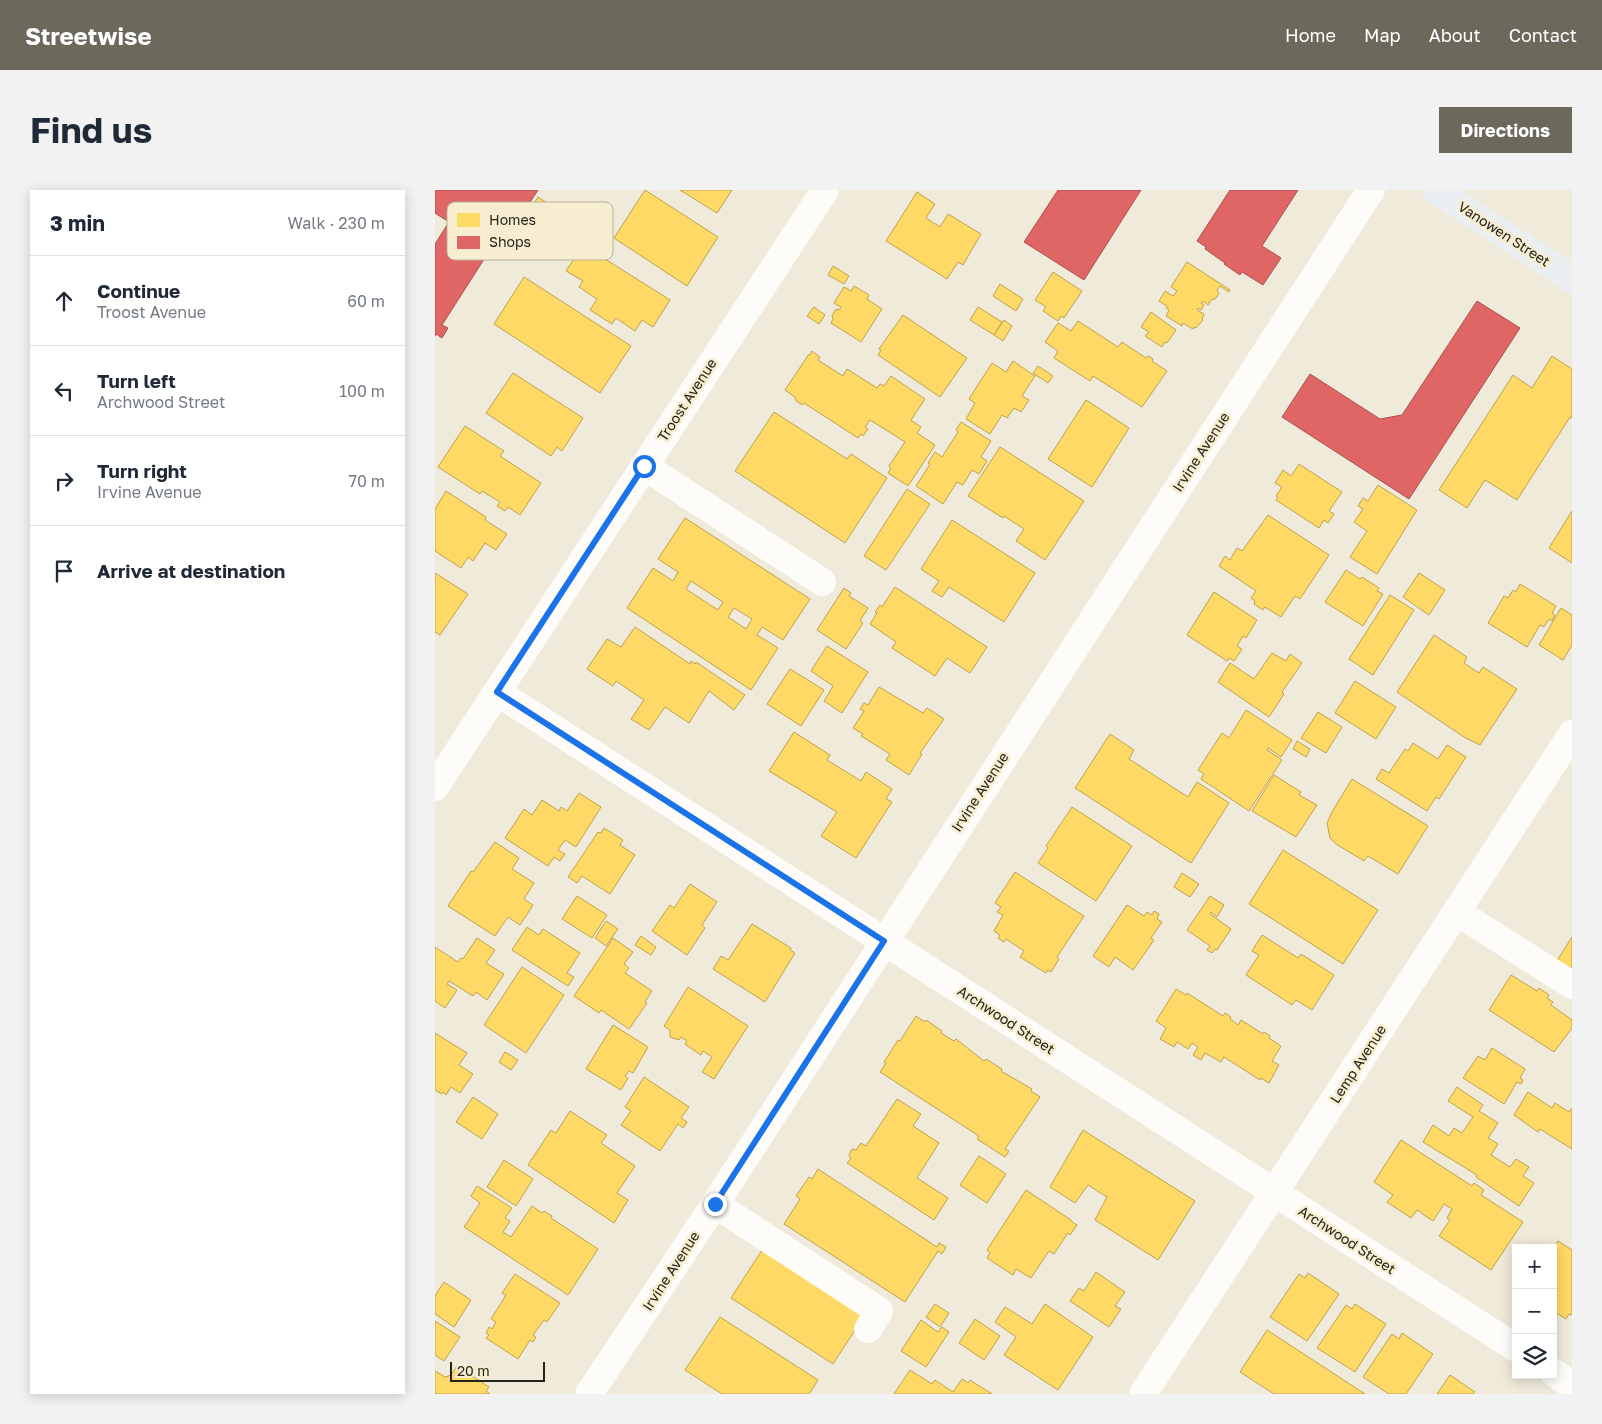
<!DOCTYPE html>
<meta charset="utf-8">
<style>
:root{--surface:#fff;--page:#f2f2f3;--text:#1f2937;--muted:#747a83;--line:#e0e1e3;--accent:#6c685c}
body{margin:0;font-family:"Golos Text",sans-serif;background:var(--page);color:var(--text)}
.controls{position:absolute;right:15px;bottom:15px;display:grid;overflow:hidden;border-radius:0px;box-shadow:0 2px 12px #0003}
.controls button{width:45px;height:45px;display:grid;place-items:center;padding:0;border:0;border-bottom:1px solid var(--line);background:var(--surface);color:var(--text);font:25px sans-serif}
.scale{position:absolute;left:15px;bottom:12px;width:95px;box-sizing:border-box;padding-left:5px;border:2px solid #252218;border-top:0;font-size:14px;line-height:18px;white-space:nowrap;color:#252218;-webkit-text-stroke:4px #f7eed2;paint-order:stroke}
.stop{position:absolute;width:15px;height:15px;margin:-11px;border:4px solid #1a73e8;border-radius:50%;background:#fff}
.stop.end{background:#1a73e8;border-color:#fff;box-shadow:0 1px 5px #0008}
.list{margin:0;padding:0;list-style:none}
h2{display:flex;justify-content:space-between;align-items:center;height:65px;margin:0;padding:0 20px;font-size:21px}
h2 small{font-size:16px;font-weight:400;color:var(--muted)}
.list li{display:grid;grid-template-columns:32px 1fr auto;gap:15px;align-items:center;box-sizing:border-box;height:90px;padding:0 20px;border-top:1px solid var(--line)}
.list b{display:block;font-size:19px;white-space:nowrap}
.list p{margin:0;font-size:16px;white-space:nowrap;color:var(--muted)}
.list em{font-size:16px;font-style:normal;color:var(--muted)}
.icon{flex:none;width:28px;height:28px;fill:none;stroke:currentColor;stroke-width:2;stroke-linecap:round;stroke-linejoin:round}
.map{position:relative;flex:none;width:1137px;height:1204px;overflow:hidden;border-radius:0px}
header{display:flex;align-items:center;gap:30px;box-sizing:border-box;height:70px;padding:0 25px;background:var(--accent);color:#fff}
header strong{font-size:24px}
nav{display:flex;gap:28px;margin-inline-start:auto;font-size:18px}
.intro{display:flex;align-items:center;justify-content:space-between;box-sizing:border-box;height:120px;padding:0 30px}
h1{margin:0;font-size:35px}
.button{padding:12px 22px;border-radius:0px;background:var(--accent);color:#fff;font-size:18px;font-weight:700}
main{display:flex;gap:30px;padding:0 30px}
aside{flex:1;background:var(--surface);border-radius:0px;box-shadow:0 2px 12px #0003}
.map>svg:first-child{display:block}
</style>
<header>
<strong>Streetwise</strong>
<nav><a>Home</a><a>Map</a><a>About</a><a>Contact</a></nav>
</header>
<div class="intro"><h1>Find us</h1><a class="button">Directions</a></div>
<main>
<aside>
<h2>3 min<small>Walk · 230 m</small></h2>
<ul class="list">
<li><svg class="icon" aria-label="ahead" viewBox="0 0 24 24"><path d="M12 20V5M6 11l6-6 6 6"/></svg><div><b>Continue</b><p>Troost Avenue</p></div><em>60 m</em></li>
<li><svg class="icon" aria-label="left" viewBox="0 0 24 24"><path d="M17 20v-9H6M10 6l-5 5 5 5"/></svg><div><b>Turn left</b><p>Archwood Street</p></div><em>100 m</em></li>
<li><svg class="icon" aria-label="right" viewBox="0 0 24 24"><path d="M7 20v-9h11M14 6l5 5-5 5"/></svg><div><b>Turn right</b><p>Irvine Avenue</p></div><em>70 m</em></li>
<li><svg class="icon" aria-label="arrive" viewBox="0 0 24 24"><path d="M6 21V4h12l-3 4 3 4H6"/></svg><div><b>Arrive at destination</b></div></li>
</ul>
</aside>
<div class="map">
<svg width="1137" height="1204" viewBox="0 0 1137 1204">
<rect width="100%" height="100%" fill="#efeada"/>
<g fill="#ffd966" stroke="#bea24f" fill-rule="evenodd">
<path d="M210,0L283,47L252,96L179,48Z"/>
<path d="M245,0H297L282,23Z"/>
<path d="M482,2L500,14L491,28L505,37L513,24L546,44L528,75L523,72L512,89L451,51Z"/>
<path d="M103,7L133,27L113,59L82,40Z"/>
<path d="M148,55L235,110L218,137L207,130L200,141L181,128L177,134L155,120L162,109L144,97L148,91L131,81Z"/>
<path d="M752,72L795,100L794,102L785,96L782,100L784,104L780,109L776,110L773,115L768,111L766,113L769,115L766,120L763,118L762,120L769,124L767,129L768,130L761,138L759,137L758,139L748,133L747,136L731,126L734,120L731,118L732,116L724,111L730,101L738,106L742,101L736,97Z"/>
<path d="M398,76L414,86L409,94L393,85Z"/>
<path d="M618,82L647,101L629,128L626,126L623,131L608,121L611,117L600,110Z"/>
<path d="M89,87L196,156L165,203L59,134Z"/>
<path d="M565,94L588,109L581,121L558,106Z"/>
<path d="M419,96L434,105L432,109L447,119L426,152L396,133L398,129L397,126L401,119L404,120L406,117L399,113L409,97L416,101Z"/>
<path d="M379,117L390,125L384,134L372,126Z"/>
<path d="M543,117L567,132L559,145L535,130Z"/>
<path d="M716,122L741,140L732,153L730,152L727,157L710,146L714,142L706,137Z"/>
<path d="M468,125L532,168L505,207L443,165L446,160L444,159Z"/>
<path d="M569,130L577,136L568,151L559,145Z"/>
<path d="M643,131L683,157L687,152L711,168L713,166L718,169L717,171L732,181L707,217L658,186L655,191L619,168L623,161L610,152L623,133L636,141Z"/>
<path d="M377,161L385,167L383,170L408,186L412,179L442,198L445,194L449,196L456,186L490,209L476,230L486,237L482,243L500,255L473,296L453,283L456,278L454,276L470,252L435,230L430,237L433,239L428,246L426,244L423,248L369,213L367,215L360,210L361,208L350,200L374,164L375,165Z"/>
<path d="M1117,166L1137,179V228L1135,227L1082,310L1050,290L1032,318L1004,300L1078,185L1097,198Z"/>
<path d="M578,171L600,186L587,206L594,210L586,222L579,218L572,228L567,225L555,244L531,229L540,213L534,209L557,173L571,182Z"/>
<path d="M603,176L618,186L613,193L598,183Z"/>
<path d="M78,183L148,228L127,261L122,257L116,266L51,223Z"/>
<path d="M651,210L694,238L657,297L613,269Z"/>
<path d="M339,222L412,269L416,264L452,288L410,353L300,281Z"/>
<path d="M526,232L556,251L546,267L552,271L544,284L537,280L528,295L522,292L508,314L481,296L495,274L493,273L500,262L507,267L523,242L521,240Z"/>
<path d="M30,236L69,261L65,266L106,293L85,325L73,317L70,321L62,316L65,312L47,301L45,304L3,277Z"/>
<path d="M565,257L649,311L610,370L581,351L589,339L569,326L568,328L533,306Z"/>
<path d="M864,274L907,302L894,321L899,324L893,333L889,330L884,338L841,310L843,307L841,306L847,297L840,293L848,280L856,286Z"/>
<path d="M943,295L982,320L942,384L915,367L932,341L919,332L928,319L923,316L928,308L933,311Z"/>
<path d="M472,299L495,314L451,380L429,366Z"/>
<path d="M11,301L51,327L50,330L72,344L61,360L50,353L38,371L33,367L26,378L0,361V319Z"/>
<path d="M1137,321V373L1114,358Z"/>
<path d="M833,325L894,365L865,409L860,406L846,427L830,417L828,420L819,414L820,411L816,408L821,401L784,376L790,366L795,370L802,358L807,361Z"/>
<path d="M250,328L375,409L348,450L327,437L322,445L343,458L316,500L192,418L218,378L238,391L243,382L223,369ZM256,391L288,412L283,420L251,399ZM299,418L317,429L311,439L293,427Z"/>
<path d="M517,330L600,383L569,432L514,397L507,407L497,401L504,391L486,379Z"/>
<path d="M911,380L925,389L927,387L944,398L942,401L948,404L928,436L890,412Z"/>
<path d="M0,383L33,404L5,445L0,442Z"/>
<path d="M984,383L1010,400L994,425L968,407Z"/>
<path d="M1085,394L1121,416L1117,423L1120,425L1117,431L1114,429L1109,437L1105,435L1092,457L1053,433L1069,406L1073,408L1078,400L1081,402Z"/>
<path d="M460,397L552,457L535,483L512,468L500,486L457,458L461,452L435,434L442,423L440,422L445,415L447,417Z"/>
<path d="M409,398L416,403L414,406L433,418L425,431L428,433L411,459L382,440Z"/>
<path d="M779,402L822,430L811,448L808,446L802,456L807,459L799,471L794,468L792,471L752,445Z"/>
<path d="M955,405L979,420L938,485L914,469Z"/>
<path d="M1126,418L1137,425V455L1128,470L1104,455Z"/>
<path d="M200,437L255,474L256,471L260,474L261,472L310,505L299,520L274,501L254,533L230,517L214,540L196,529L209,510L181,491L178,496L152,479L172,449L186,457Z"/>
<path d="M999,445L1032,467L1029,473L1044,483L1048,477L1082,499L1045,555L1029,547L962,502Z"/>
<path d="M392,456L433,482L407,523L389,511L398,496L376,481Z"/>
<path d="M837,463L851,471L855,464L867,473L847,502L849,504L834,527L783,492L795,473L819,489Z"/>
<path d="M355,479L389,500L366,536L332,514Z"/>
<path d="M920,491L961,517L941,549L900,523Z"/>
<path d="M444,497L488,523L492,518L509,529L485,563L487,564L474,585L451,570L455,564L426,546L428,544L418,538L429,521L425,519L429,513L433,515Z"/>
<path d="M811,520L857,550L846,567L833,558L832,560L847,570L814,621L766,589L769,584L763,580L787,543L794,548Z"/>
<path d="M883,522L907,537L891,563L866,548Z"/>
<path d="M359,542L395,565L392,570L426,591L431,582L457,599L451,609L457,612L421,668L386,646L402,622L334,581Z"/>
<path d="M675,544L699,560L694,569L753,607L762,592L794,613L756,673L640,598Z"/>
<path d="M862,551L875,559L871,567L858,559Z"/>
<path d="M978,553L1003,569L1012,555L1031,567L1004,609L1001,607L992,621L941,589L947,579L954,583L970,559L973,561Z"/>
<path d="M839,585L866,602L864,605L882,615L861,647L817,621Z"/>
<path d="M917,589L993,636L963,684L933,666L929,671L901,654L895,648L892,633L897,622Z"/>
<path d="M144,603L166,617L141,657L130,650L123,660L130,664L125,671L119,667L113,676L70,648L89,619L97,625L107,610L124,621L126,617L132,621Z"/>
<path d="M637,617L697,656L661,711L603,673L613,658L611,656Z"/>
<path d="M169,638L188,650L185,655L200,665L175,704L147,686L142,693L133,687L163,642L166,643Z"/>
<path d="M60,652L84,668L77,679L99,693L89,709L98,715L85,735L73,727L60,746L13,716L36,681L38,682Z"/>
<path d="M848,660L943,720L908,774L814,714Z"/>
<path d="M580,682L649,726L622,767L624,769L616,782L613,780L611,783L585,767L589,761L571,749L569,752L563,748L565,745L559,741L568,725L562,722L566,717L560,713Z"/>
<path d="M747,683L764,694L755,707L739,697Z"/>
<path d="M255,694L282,712L267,735L270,738L252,765L217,741L235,715L239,718Z"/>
<path d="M142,706L172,725L157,748L127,729Z"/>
<path d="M775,706L789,715L782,727L776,722L775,724L796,739L782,760L780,759L777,763L772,760L775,756L752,740Z"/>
<path d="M692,715L709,726L712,722L717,725L719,721L724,724L722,729L727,732L716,748L719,750L698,780L680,767L674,777L658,766Z"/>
<path d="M171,731L183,739L171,756L160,748Z"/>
<path d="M317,734L356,758L355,760L360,763L330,812L278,779L286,766L293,770Z"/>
<path d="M92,737L104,745L108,739L145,763L132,783L139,787L133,796L77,760Z"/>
<path d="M827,745L863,768L866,764L899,785L877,820L861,810L857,815L811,785L824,765L817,761Z"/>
<path d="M206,746L221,757L216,765L200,755Z"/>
<path d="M1137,747V789L1118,777Z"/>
<path d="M42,748L60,760L51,773L69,784L52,810L41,802L38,806L14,791L12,794L22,800L10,818L0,811V757L23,772L26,768L28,769Z"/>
<path d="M178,748L198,762L189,774L194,778L190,783L217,801L210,812L212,813L194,839L166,820L164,823L139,806Z"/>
<path d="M87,777L129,805L91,863L49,835Z"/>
<path d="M1076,785L1102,801L1104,798L1114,805L1112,808L1118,812L1116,815L1137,830V838L1119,862L1054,820Z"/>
<path d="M253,797L313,836L279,889L267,882L277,867L268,861L266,865L250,854L252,851L246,847L244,850L235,847V840L229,836Z"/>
<path d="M741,799L751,805L752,803L788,826L790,823L796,827L795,829L803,835L806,830L828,844L829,842L835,846L834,848L846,856L837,871L844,875L834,893L826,888L825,890L789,867L786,872L770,863L766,870L758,865L763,857L757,853L753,859L742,852L739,857L725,849L731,838L721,831Z"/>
<path d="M481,826L490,832L491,830L507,841L506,843L519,851L521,849L549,871L551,869L567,879L566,881L597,899L596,901L605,907L570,959L574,961L570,967L542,949L544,946L445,882L451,873L449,872L463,850L465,851Z"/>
<path d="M178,835L213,857L198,883L194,881L190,886L193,888L186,900L151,879Z"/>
<path d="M0,843L32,863L24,875L38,884L25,903L16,897L11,905L8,902L7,904L0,900Z"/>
<path d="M1057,858L1090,879L1085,888L1088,890L1086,894L1082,892L1069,914L1028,888L1043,866L1050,870Z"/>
<path d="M70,862L83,870L76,880L64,872Z"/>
<path d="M209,887L254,917L246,928L252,932L248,938L243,934L225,961L186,935L196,921L190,917Z"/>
<path d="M1022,897L1048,915L1044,921L1063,933L1053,948L1063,954L1056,965L1075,977L1081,969L1094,977L1088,986L1099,993L1084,1016L1041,987L1042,985L988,952L998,935L1014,946L1019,938L1027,943L1038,927L1013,911Z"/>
<path d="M1093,902L1117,918L1120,913L1134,922L1137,918V959L1105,939L1103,942L1079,925Z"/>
<path d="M38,907L63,924L47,949L21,932Z"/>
<path d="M462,909L486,924L478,936L504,953L482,988L513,1008L499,1030L412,973L416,969L414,965L417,959L421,960L426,953L431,956Z"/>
<path d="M135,921L172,945L166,953L200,976L182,1003L193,1010L179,1033L93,975L116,940L121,943Z"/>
<path d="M648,940L760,1011L723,1070L660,1030L672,1007L653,995L640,1013L615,997Z"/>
<path d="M966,950L1037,996L1039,993L1049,1000L1046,1005L1088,1032L1056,1080L1004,1046L1015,1030L1012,1028L1017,1019L1009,1014L998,1031L982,1020L976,1028L952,1012L958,1005L939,992Z"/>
<path d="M544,966L571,984L552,1013L525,995Z"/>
<path d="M69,970L98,989L81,1016L52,997Z"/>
<path d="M383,979L502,1057L504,1053L511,1057L507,1064L503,1061L470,1112L349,1034L365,1009L361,1006L374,987L377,989Z"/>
<path d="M42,996L77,1018L70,1028L75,1031L68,1042L76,1047L97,1016L107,1023L109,1021L117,1026L116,1028L163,1059L133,1105L29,1037L45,1013L36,1006Z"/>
<path d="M591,1000L636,1030V1031L642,1035L635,1045L633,1043L619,1064L614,1061L596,1088L581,1079L578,1085L552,1068L555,1063L552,1060Z"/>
<path d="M1123,1051L1137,1060V1125L1134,1124L1131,1129L1118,1121V1086L1120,1083L1118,1082V1058Z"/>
<path d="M331,1054L433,1120L398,1174L296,1108Z"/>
<path d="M661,1082L690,1102L680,1116L686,1119L674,1137L635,1111L644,1098L649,1101Z"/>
<path d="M873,1083L904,1104L872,1151L835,1127L864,1084L870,1088Z"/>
<path d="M80,1084L125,1113L112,1132L109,1130L98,1145L101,1147L98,1152L95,1150L83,1169L51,1148L54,1145L51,1143L54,1137L57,1139L61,1132L56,1129L71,1105L67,1103Z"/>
<path d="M9,1092L36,1110L19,1137L0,1124V1106Z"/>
<path d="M500,1114L514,1123L505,1137L491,1127Z"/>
<path d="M610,1114L658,1147L623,1200L569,1165L581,1147L560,1132L570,1117L597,1134Z"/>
<path d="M920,1114L951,1134L920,1182L882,1158L911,1115L917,1119Z"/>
<path d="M285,1127L383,1190L374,1204H287L250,1180Z"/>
<path d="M540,1129L565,1146L549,1170L524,1153Z"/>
<path d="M486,1130L503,1142L507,1137L514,1142L491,1177L466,1161Z"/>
<path d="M0,1131L25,1147L9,1171L0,1165Z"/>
<path d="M832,1140L930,1204H839L805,1182Z"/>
<path d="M967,1143L998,1164L971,1204H954L928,1187L957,1144L964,1149Z"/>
<path d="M22,1176L54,1197L51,1201L55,1204H0V1181L10,1187L16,1185Z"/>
<path d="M475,1180L497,1194L500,1190L518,1202L527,1189L533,1193L535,1190L557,1204H459Z"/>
<path d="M1015,1185L1040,1202L1038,1204H1002Z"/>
</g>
<g fill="#e06666" stroke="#a8524f">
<path d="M0,0H103L62,63L0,23Z"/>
<path d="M623,0H706L649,90L589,52Z"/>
<path d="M795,0H863L827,56L846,68L828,95L807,82L805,85L789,74L790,73L770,59L771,57L762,51Z"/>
<path d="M14,32L52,56L49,61L53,63L7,135L13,138L7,148L1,144L0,146V54Z"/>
<path d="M1042,111L1085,138L974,309L847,227L875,184L945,229L967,225Z"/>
</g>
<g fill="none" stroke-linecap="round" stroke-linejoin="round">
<g stroke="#fdfcf9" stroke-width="28">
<path d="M209,276L387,392"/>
<path d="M62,502L1081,1158"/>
<path d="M0,597L390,0"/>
<path d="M1022,722L1137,795"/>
<path d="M280,1014L444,1121L433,1139"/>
<path d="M1118,1182L1137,1195"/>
<path d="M154,1204L280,1014L936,0"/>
<path d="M708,1204L1137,544"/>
</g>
<path stroke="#eceff1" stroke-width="28" d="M1001,0L1137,89"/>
</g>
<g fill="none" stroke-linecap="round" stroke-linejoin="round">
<path stroke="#1a73e8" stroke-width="6" d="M209,276L62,502L449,751L280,1014"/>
</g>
<g text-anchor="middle" stroke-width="5" stroke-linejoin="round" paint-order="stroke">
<g font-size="14" fill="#252218" stroke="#f7eed2">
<text transform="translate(1069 44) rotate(33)" y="5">Vanowen Street</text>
<text transform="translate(252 210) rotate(-57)" y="5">Troost Avenue</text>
<text transform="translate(766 262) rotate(-57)" y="5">Irvine Avenue</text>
<text transform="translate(545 602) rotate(-57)" y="5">Irvine Avenue</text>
<text transform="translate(571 830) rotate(33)" y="5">Archwood Street</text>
<text transform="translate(923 874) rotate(-57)" y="5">Lemp Avenue</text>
<text transform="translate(912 1050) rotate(33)" y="5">Archwood Street</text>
<text transform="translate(236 1081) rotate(-57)" y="5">Irvine Avenue</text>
</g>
</g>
<rect x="12" y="12" width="166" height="58" rx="8" fill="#f7eed2" stroke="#b8b19a" stroke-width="1"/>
<rect x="22" y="23" width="23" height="14" fill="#ffd966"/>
<rect x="22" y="46" width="23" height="13" fill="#e06666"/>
<g font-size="14" fill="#252218">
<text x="54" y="35">Homes</text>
<text x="54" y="57">Shops</text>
</g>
</svg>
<div class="controls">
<button>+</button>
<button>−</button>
<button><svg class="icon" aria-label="layers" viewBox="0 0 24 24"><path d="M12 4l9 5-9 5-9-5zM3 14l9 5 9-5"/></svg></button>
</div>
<div class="scale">20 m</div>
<div class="stop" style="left:209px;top:276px"></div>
<div class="stop end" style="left:280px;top:1014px"></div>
</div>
</main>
